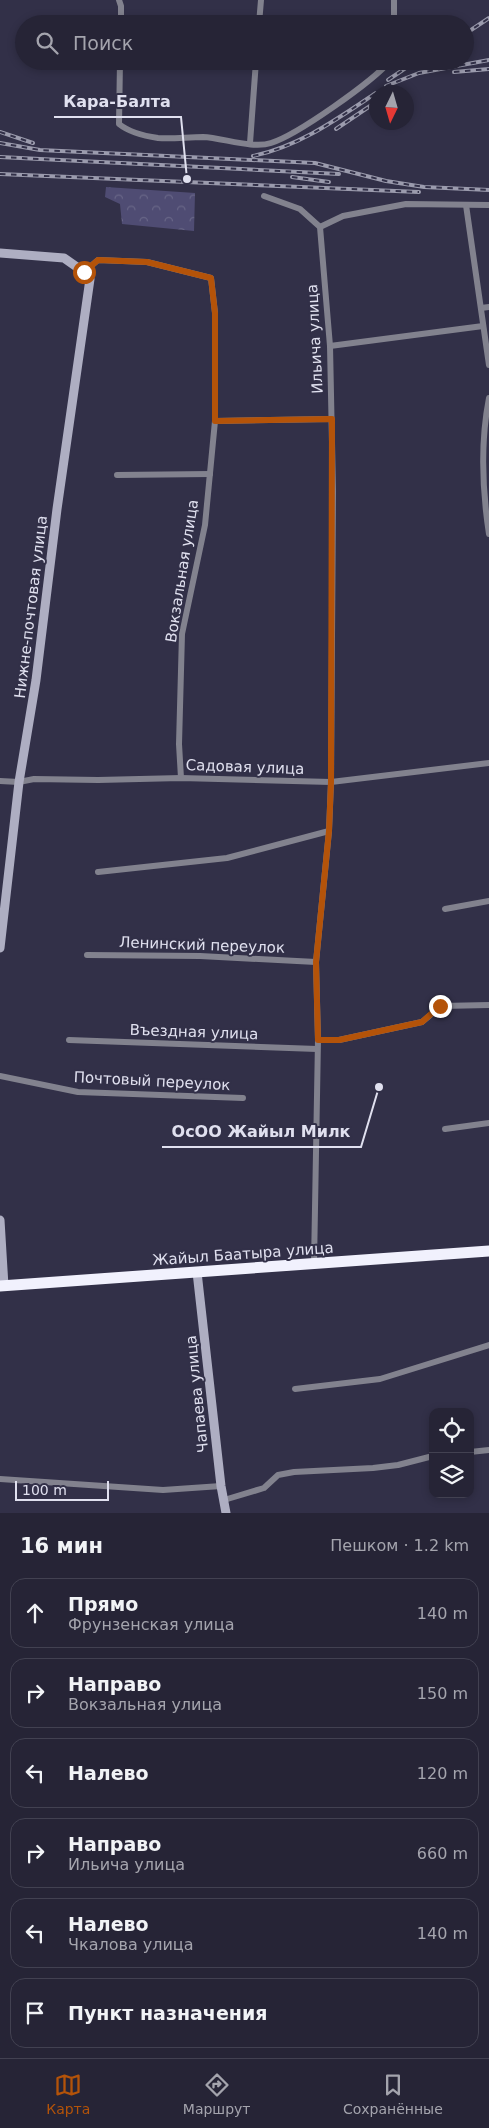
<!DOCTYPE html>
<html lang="ru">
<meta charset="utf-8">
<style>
:root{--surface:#262436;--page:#2e2c3e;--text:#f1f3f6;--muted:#a4a4ad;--line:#424151;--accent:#b45309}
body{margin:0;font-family:"DejaVu Sans",sans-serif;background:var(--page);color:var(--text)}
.controls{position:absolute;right:15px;bottom:15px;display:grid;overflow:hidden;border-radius:10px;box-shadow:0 2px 8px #0003}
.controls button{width:45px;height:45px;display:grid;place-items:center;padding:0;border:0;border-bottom:1px solid var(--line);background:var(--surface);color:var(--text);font:25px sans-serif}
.compass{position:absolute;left:369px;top:85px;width:45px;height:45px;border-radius:50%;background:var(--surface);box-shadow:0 2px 8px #0003;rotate:185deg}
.scale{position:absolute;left:15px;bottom:12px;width:94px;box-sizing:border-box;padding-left:5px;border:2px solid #e0e0ef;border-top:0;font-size:14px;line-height:18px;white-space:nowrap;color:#e0e0ef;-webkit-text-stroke:4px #323048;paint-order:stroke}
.stop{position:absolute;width:15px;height:15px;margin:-11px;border:4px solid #b45309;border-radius:50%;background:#fff}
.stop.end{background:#b45309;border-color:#fff;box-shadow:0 1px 5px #0008}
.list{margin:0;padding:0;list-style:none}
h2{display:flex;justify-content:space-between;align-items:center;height:65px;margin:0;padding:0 20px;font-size:21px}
h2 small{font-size:16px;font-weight:400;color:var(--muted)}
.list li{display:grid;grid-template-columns:32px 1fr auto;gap:15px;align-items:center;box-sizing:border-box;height:70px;margin:0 10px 10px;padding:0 10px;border:1px solid var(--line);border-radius:15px}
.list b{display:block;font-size:19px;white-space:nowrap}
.list p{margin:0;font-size:16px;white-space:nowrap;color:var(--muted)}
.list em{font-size:16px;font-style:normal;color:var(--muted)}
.icon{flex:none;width:28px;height:28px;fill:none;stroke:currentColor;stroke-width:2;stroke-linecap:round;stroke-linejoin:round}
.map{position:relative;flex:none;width:489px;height:1513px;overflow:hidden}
.search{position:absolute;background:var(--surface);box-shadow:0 2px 8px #0003;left:15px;right:15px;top:15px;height:55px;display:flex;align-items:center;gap:12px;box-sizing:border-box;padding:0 18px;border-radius:28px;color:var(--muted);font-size:19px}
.sheet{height:545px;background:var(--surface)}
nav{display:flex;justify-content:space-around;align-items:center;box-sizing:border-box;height:70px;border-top:1px solid var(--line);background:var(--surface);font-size:14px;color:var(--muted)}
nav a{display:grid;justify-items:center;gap:2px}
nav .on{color:var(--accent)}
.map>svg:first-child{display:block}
</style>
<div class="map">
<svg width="489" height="1513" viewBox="0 0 489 1513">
<defs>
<pattern id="park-crowns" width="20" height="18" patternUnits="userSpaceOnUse" patternTransform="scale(1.25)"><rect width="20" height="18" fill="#4f4c73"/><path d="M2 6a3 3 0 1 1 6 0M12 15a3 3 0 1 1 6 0" fill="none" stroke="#686687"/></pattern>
</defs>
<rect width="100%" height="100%" fill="#323048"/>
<path fill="url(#park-crowns)" d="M106,187L195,193L194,231L122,224L120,204L105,197Z"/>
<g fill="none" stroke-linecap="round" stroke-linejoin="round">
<g stroke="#82828e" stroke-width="6">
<path d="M119,0L121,6V24"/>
<path d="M259,24L261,0"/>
<path d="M394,24V0"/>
<path d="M120,61L119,124C129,132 144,136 158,138C173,139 188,137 203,137C223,138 253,149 271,143C297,135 372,82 390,61"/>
<path d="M250,143L256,61"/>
<path d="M264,196L300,209L320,227L330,346L333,491L331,782L329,831L316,962L318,1040L314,1264"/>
<path d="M466,205L489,365"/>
<path d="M320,227L343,216L406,204L489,205"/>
<path d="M84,272L98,260L147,262L211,278L215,313V421L205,525L182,634L179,744L181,778"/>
<path d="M481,308L489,307"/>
<path d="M330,346L483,326"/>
<path d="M489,398C480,444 482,488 489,534"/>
<path d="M215,421L331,419"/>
<path d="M117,475L210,474"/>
<path d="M0,781L19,782L34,779L98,780L181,778L331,782L489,763"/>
<path d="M98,872L227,858L329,831"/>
<path d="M445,909L489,901"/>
<path d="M87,955L200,956L316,962"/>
<path d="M69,1040L317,1049"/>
<path d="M318,1040H339L422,1022L441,1006L489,1005"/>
<path d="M0,1076L78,1092L243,1098"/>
<path d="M445,1129L489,1123"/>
<path d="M295,1389L380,1379L489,1345"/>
<path d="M470,1452L489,1450"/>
<path d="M0,1479L163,1490L221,1486"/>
<path d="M224,1500L264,1488L278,1475L294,1472L373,1468L398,1465L433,1456"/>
</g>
<g stroke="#aeaec2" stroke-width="9">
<path d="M0,253L64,258L84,272L90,279L57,509L36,680L19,782L0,948"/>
<path d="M0,1220L4,1286"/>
<path d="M197,1272L221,1486L226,1513"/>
</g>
<path stroke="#f1f1fd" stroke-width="11" d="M0,1286L489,1251"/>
<defs>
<g id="rail">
<path d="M465,34L489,18"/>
<path d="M454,72L489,69"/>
<path d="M388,80L416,61"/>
<path d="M386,86L419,73L489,60"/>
<path d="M336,129L376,102"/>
<path d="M0,132L33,143"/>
<path d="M0,143L40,150L315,163L386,181L424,187L489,190"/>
<path d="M253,156C300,146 337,119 376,93"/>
<path d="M0,157L339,174"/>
<path d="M0,174L419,192"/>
<path d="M292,177L329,182"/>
</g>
</defs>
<use href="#rail" stroke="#9b9bad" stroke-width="4"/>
<use href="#rail" stroke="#323048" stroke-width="2" stroke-dasharray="5.5" stroke-linecap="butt"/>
</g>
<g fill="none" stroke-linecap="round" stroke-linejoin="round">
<path stroke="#b45309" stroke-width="6" d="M84,272L98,260L147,262L211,278L215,313V421L332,419L331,782L329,831L316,962L318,1040H339L422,1022L440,1006"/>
</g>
<g text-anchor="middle" stroke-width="4" stroke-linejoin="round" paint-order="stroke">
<g font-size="15" fill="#e0e0ef" stroke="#323048">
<text transform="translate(315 339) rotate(-93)" y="5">Ильича улица</text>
<text transform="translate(182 571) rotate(-81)" y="5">Вокзальная улица</text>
<text transform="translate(31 607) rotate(-83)" y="5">Нижне-почтовая улица</text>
<text transform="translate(245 767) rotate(2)" y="5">Садовая улица</text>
<text transform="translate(202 945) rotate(2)" y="5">Ленинский переулок</text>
<text transform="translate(194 1032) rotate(2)" y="5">Въездная улица</text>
<text transform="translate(152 1081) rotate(3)" y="5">Почтовый переулок</text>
<text transform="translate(243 1254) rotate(-4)" y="5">Жайыл Баатыра улица</text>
<text transform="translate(197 1394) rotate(-96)" y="5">Чапаева улица</text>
</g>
</g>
<path fill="none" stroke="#e0e0ef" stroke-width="2" d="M187 179L181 117H54M379 1087L361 1147H162"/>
<g fill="#e0e0ef" stroke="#323048" stroke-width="2">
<circle cx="187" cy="179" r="5"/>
<circle cx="379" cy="1087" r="5"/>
</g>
<g font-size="16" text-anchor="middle" font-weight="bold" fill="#e0e0ef" stroke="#323048" stroke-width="4" stroke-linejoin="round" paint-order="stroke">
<text x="117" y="107">Кара-Балта</text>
<text x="261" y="1137">ОсОО Жайыл Милк</text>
</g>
</svg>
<div class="controls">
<button><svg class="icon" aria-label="locate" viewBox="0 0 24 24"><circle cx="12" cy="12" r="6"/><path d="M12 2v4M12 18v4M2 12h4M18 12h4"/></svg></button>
<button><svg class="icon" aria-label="layers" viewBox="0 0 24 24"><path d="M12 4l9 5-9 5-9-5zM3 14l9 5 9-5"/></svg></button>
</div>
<svg class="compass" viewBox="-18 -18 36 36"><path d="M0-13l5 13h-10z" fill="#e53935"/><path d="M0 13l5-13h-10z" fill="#a4a4ad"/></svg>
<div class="scale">100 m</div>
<div class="stop" style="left:84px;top:272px"></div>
<div class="stop end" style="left:440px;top:1006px"></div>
<div class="search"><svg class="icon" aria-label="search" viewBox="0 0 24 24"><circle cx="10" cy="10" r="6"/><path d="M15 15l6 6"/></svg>Поиск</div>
</div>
<section class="sheet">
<h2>16 мин<small>Пешком · 1.2 km</small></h2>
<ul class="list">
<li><svg class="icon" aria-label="ahead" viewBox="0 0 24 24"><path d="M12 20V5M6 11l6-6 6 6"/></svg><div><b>Прямо</b><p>Фрунзенская улица</p></div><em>140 m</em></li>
<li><svg class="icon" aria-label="right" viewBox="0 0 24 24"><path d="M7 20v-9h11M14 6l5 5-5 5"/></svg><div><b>Направо</b><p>Вокзальная улица</p></div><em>150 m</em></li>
<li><svg class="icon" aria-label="left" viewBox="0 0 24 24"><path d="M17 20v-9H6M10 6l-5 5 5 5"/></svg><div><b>Налево</b></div><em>120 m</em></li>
<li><svg class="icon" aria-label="right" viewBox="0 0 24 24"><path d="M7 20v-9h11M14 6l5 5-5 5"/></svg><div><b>Направо</b><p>Ильича улица</p></div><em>660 m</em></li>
<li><svg class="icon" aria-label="left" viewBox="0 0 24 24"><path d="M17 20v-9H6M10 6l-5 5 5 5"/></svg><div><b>Налево</b><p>Чкалова улица</p></div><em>140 m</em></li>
<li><svg class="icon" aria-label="arrive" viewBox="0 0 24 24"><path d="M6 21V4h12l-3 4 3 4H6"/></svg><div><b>Пункт назначения</b></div></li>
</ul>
</section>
<nav>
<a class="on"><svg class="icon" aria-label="map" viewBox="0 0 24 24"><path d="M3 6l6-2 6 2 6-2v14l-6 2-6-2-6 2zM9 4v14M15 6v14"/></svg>Карта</a>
<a><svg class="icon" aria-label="directions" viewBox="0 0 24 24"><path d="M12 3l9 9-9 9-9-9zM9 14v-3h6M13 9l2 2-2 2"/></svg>Маршрут</a>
<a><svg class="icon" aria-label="saved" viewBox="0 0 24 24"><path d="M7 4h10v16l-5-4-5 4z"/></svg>Сохранённые</a>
</nav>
